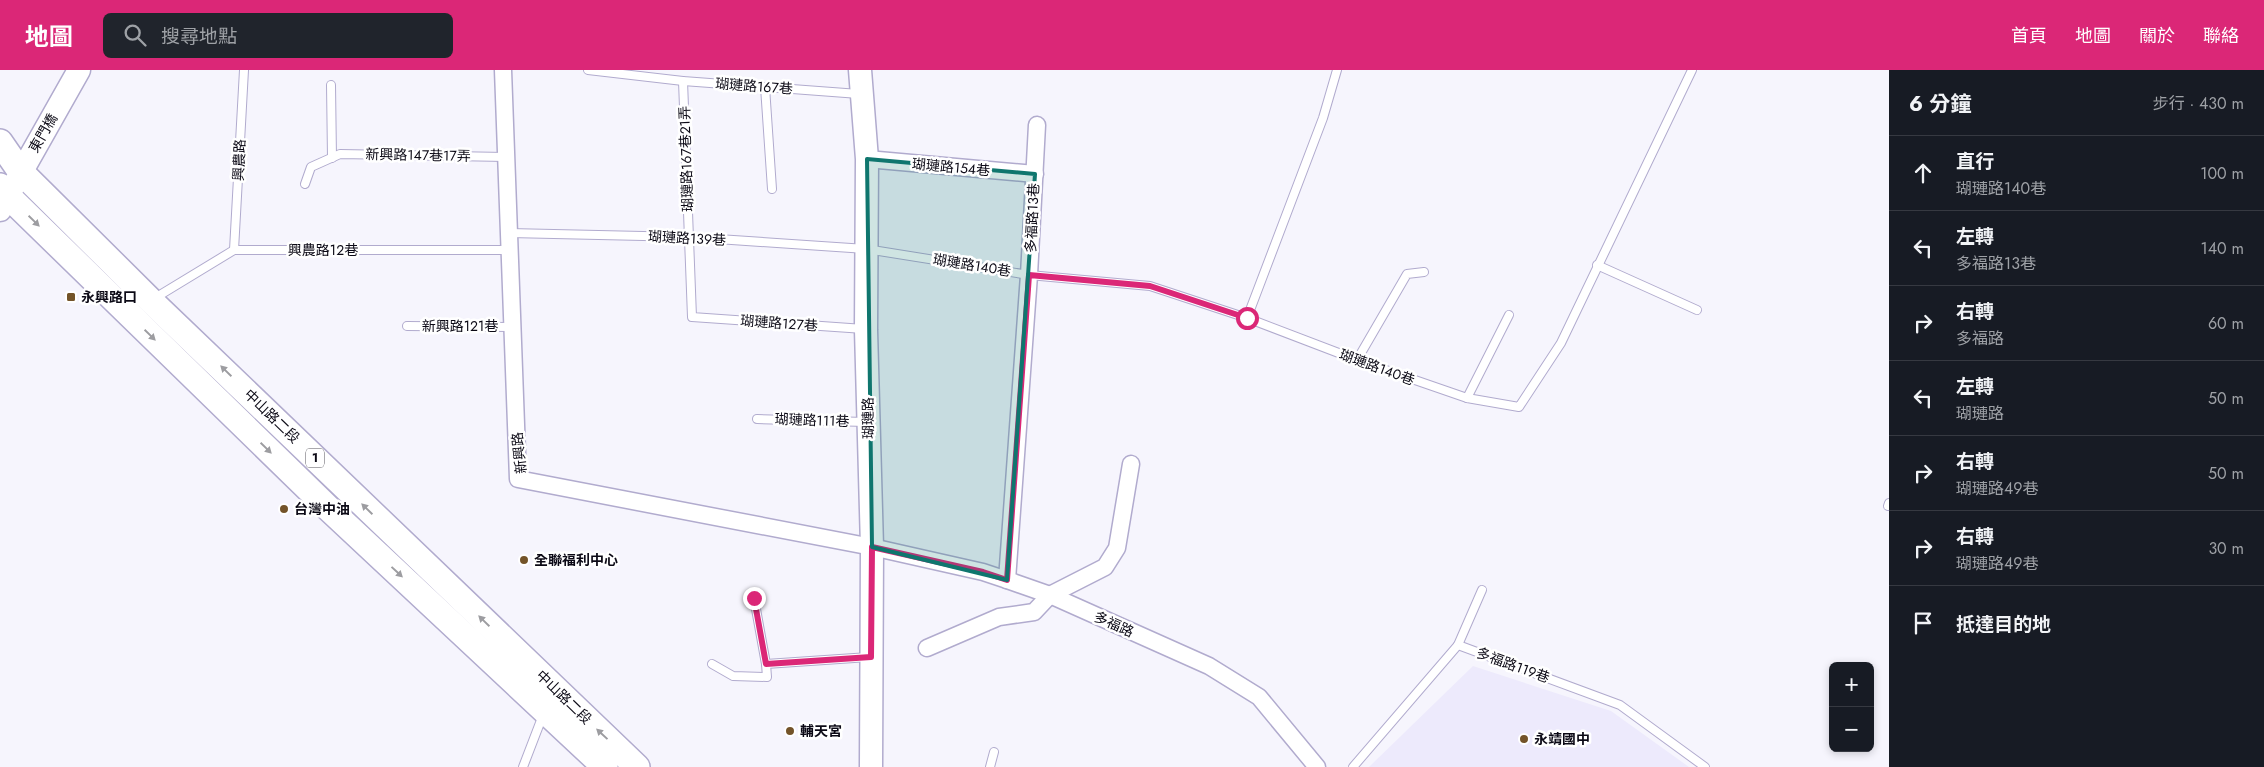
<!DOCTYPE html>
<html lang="zh-TW">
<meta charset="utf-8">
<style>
:root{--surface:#171b24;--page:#20242c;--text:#f1f3f6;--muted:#9ea1a6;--line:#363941;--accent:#db2777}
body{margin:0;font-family:Jost,"Noto Sans TC",sans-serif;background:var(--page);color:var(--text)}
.controls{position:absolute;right:15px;bottom:15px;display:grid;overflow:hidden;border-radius:8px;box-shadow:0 2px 8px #0003}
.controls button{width:45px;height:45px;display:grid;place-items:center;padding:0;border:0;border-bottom:1px solid var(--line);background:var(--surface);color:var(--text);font:25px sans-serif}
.stop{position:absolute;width:15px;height:15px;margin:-11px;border:4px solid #db2777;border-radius:50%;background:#fff}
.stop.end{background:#db2777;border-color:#fff;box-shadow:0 1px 5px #0008}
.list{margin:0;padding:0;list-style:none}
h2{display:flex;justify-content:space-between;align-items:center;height:65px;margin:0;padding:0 20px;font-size:21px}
h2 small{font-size:16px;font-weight:400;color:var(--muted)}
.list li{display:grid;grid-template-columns:32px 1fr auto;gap:15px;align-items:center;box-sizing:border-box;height:75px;padding:0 20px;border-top:1px solid var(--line)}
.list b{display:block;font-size:19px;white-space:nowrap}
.list p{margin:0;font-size:16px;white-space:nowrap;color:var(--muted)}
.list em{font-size:16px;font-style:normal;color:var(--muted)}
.icon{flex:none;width:28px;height:28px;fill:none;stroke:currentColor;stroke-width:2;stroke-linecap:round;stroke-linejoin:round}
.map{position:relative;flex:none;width:1889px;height:697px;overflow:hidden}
header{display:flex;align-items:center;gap:30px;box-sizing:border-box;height:70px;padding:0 25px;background:var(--accent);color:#fff}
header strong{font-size:24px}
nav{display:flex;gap:28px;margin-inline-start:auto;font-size:18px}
.search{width:350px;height:45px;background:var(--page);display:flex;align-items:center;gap:12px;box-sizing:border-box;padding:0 18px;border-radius:8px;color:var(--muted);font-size:19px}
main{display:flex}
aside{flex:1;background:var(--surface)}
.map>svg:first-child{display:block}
</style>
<header>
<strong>地圖</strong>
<div class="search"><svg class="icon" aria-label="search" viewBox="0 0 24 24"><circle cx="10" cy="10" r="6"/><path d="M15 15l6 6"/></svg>搜尋地點</div>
<nav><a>首頁</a><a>地圖</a><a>關於</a><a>聯絡</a></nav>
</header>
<main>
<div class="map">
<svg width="1889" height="697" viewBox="0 0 1889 697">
<rect width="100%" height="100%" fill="#f6f5fd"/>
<path fill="#edeafc" d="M1473,596L1611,641L1689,697H1369Z"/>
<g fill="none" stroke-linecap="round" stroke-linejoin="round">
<defs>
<g id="lane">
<path d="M588,0L683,11L859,24"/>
<path d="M683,11L692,247L864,259"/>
<path d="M331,15L332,88"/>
<path d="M765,17L772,119"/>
<path d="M305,114L311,97L340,84L506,87"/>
<path d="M509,163L688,167L866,179L1029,205L1150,216L1247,248L1357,290L1467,328L1519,337L1561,273L1692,0"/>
<path d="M234,180L244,0"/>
<path d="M1597,195L1697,240"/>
<path d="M155,228L234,180H509"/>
<path d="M1247,248L1323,48L1337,0"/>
<path d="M407,256L512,257"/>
<path d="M1357,290L1407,204L1424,202"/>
<path d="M1467,328L1509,245"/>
<path d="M757,349L866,352"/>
<path d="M1888,436L1889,433"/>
<path d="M754,528L766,594"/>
<path d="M1458,575L1482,520"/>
<path d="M712,594L733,606L767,607L766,594L869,587"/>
<path d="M523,697L543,645"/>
<path d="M990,697L994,682"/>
<path d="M1353,697L1458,575L1620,635L1705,697"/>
</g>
<g id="street">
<path d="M503,0L518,409L872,477L983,502L1007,510L1050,525L1209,596L1259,627L1317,697"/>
<path d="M867,89L1035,104"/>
<path d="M1007,510L1029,205L1037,55"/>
<path d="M927,578L999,547L1034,542L1050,525L1105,497L1117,478L1131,394"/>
</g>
<g id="secondary">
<path d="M860,0L867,89L866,260L872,477L871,697"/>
<path d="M0,140L79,0"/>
</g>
<g id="primary">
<path d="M0,72L20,101L151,231L637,697"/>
<path d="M0,116L9,127L327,437L605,697"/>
</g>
</defs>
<use href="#lane" stroke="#b1abce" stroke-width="10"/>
<use href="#street" stroke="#b1abce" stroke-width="19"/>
<use href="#secondary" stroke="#b1abce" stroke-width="25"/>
<use href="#primary" stroke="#b1abce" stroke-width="28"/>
<use href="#lane" stroke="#fff" stroke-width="8"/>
<use href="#street" stroke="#fff" stroke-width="16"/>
<use href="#secondary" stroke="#fff" stroke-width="22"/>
<use href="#primary" stroke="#fff" stroke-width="25"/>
</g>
<defs><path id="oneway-solid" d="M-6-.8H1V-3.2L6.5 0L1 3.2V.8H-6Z" transform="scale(1.25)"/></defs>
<g fill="#9d9da1">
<use href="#oneway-solid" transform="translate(34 151) rotate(44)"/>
<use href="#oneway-solid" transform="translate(150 265) rotate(44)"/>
<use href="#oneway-solid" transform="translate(226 301) rotate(-136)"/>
<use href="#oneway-solid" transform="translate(266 378) rotate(44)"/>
<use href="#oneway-solid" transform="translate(367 439) rotate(-136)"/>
<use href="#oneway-solid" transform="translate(397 502) rotate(43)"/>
<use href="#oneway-solid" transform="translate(484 551) rotate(-136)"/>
<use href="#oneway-solid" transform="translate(602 664) rotate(-137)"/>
</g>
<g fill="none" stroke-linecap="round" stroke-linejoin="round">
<path stroke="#db2777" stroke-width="6" d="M754,528L766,594L871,587L872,477L983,502L1007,510L1029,205L1150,216L1247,248"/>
</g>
<path fill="#0f766e" fill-opacity="0.2" stroke="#0f766e" stroke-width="4" stroke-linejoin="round" d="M867,89L1035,104L1007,510L872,477Z"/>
<g fill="#735329" stroke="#fff" stroke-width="2">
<rect x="66" y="222" width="10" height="10" rx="2.5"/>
<circle cx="284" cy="439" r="5"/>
<circle cx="524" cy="490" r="5"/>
<circle cx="790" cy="661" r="5"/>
<circle cx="1524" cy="669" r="5"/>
</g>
<g text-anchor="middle" stroke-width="5" stroke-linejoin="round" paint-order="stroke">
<rect fill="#fff" stroke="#54535b" stroke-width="1" x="306" y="378.5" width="18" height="19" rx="4"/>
<g font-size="12" font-weight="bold" fill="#0b0915">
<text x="315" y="392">1</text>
</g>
<g font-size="14" fill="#0b0915" stroke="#fff">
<text transform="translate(754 16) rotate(4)" y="5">瑚璉路167巷</text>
<text transform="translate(43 63) rotate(-60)" y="5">東門橋</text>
<text transform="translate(418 85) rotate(1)" y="5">新興路147巷17弄</text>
<text transform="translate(686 89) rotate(-92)" y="5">瑚璉路167巷21弄</text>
<text transform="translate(239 90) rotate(-87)" y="5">興農路</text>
<text transform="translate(951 97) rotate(5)" y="5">瑚璉路154巷</text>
<text transform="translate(1032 148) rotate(-87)" y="5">多福路13巷</text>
<text transform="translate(687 168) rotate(3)" y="5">瑚璉路139巷</text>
<text x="323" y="185">興農路12巷</text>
<text transform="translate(972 195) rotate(9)" y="5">瑚璉路140巷</text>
<text transform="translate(779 253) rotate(4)" y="5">瑚璉路127巷</text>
<text x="460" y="261">新興路121巷</text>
<text transform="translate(1377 297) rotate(20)" y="5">瑚璉路140巷</text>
<text transform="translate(272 346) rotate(44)" y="5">中山路二段</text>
<text transform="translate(868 348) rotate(-91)" y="5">瑚璉路</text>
<text transform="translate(812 350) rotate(2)" y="5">瑚璉路111巷</text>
<text transform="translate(519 383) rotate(-96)" y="5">新興路</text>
<text transform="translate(1114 554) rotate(24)" y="5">多福路</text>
<text transform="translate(1513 595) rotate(20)" y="5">多福路119巷</text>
<text transform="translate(564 627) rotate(44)" y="5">中山路二段</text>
</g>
<g font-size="14" font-weight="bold" fill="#0b0915" stroke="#fff" text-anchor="start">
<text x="81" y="232">永興路口</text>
<text x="294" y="444">台灣中油</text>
<text x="534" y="495">全聯福利中心</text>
<text x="800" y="666">輔天宮</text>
<text x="1534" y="674">永靖國中</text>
</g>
</g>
</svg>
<div class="controls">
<button>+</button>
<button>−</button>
</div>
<div class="stop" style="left:1247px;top:248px"></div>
<div class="stop end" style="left:754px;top:528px"></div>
</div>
<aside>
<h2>6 分鐘<small>步行 · 430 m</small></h2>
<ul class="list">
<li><svg class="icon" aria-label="ahead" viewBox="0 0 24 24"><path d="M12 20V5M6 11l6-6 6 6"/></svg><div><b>直行</b><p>瑚璉路140巷</p></div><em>100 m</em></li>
<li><svg class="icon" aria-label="left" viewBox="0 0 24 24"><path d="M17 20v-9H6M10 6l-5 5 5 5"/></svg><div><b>左轉</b><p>多福路13巷</p></div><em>140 m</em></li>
<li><svg class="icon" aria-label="right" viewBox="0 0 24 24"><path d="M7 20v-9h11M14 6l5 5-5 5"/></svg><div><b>右轉</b><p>多福路</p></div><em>60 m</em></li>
<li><svg class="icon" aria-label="left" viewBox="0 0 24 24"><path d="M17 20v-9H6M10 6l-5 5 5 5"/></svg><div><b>左轉</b><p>瑚璉路</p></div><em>50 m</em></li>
<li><svg class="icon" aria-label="right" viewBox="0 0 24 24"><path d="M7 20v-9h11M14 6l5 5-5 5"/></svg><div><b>右轉</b><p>瑚璉路49巷</p></div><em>50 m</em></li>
<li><svg class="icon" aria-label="right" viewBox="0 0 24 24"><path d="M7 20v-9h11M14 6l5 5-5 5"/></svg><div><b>右轉</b><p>瑚璉路49巷</p></div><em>30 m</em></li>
<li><svg class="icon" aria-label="arrive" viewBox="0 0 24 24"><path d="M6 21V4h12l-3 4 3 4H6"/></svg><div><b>抵達目的地</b></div></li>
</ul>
</aside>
</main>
